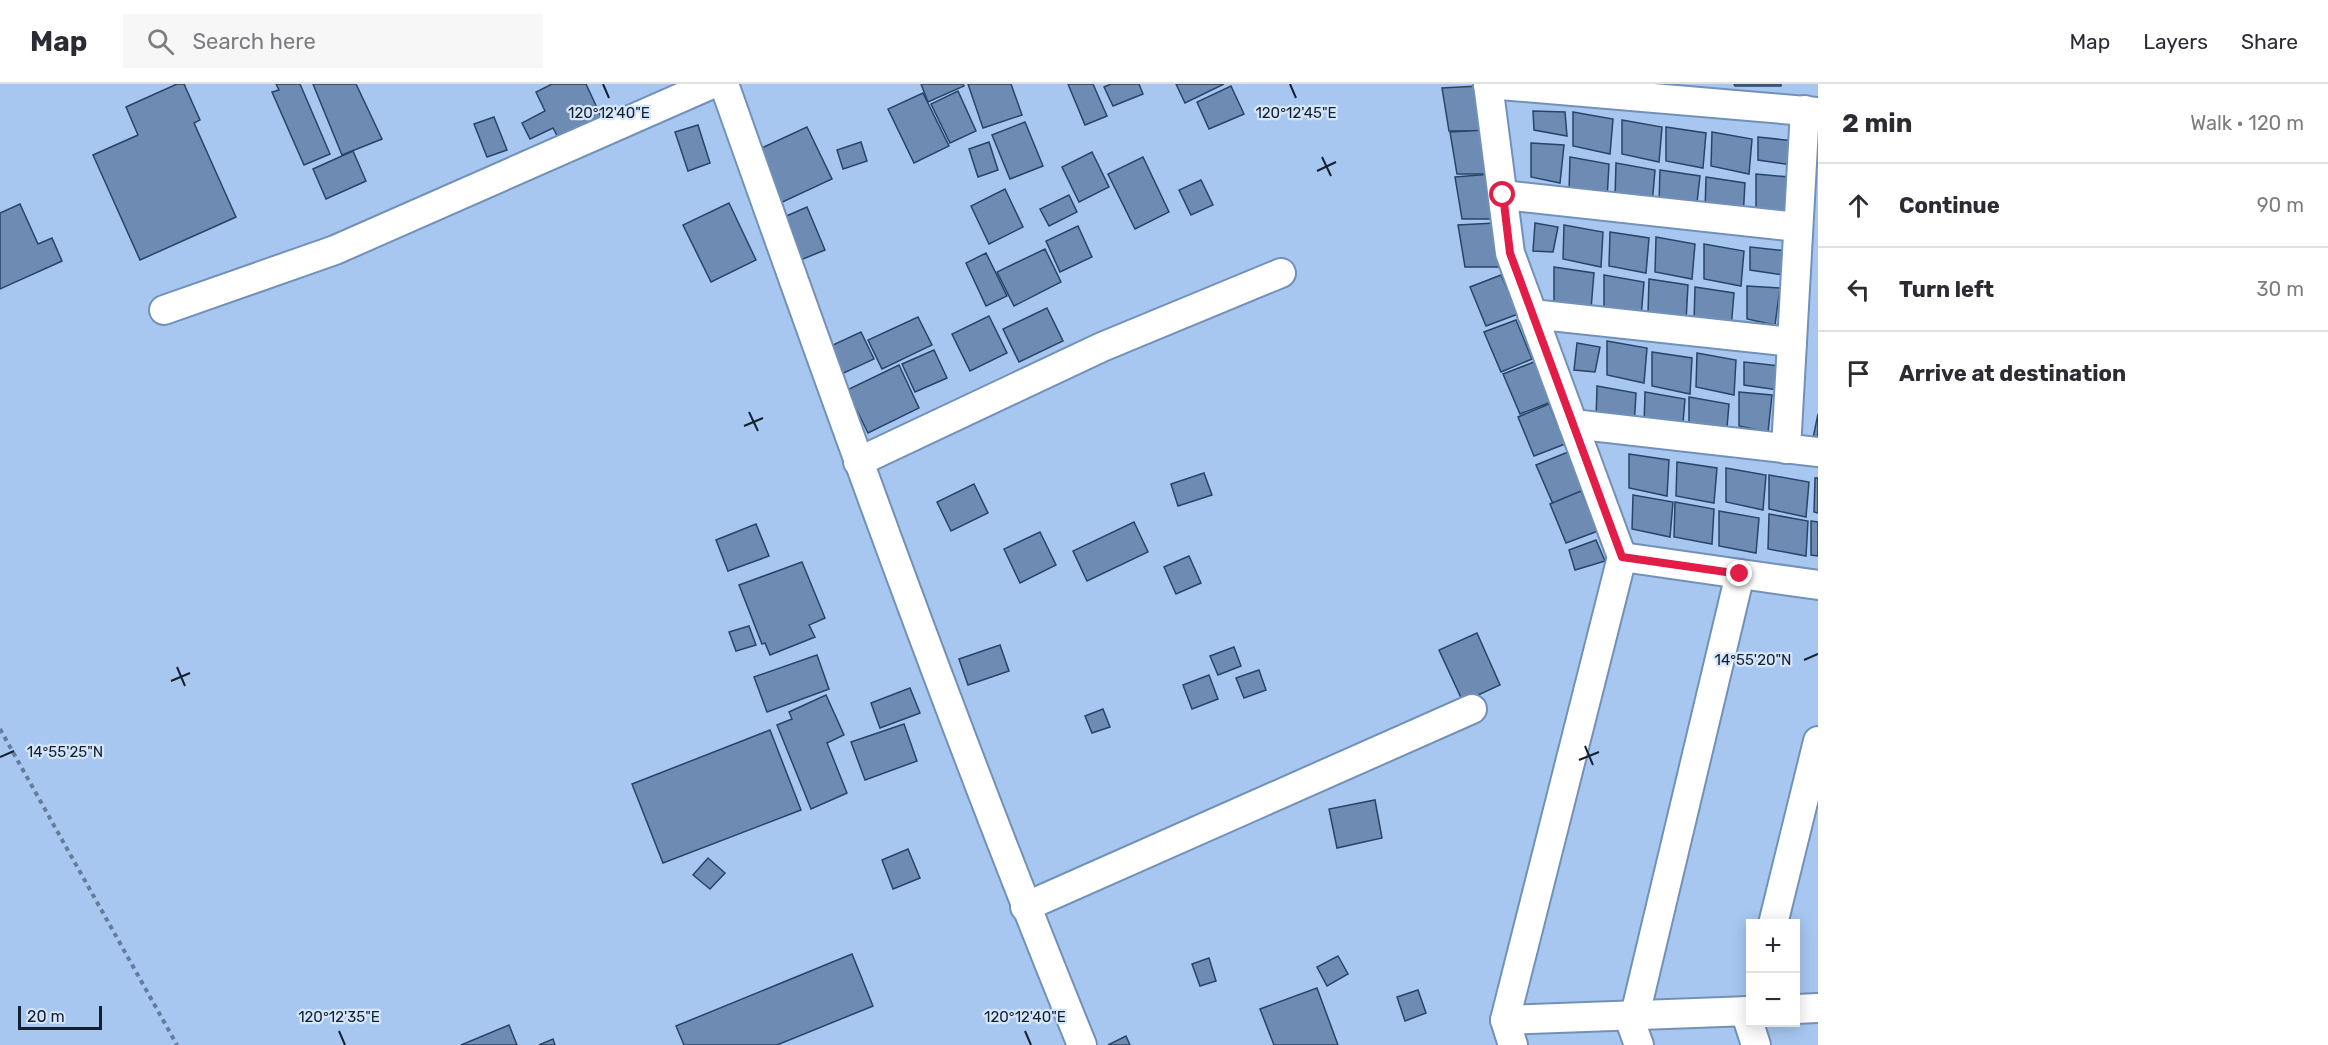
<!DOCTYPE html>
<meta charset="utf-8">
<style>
:root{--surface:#fff;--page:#f7f7f7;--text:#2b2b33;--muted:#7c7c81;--line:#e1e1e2}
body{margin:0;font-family:Rubik,sans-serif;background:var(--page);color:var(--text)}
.controls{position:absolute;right:18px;bottom:18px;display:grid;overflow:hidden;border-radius:0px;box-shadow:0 3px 15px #0003}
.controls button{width:54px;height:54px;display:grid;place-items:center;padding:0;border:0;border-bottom:2px solid var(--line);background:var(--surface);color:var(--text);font:30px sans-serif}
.scale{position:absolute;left:18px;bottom:15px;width:84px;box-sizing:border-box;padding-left:6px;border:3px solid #142030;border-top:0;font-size:16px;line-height:21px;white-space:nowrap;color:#142030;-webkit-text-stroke:4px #d6e7fc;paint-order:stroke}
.stop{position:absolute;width:18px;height:18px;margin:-14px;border:4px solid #e11d48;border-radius:50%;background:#fff}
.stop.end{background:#e11d48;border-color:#fff;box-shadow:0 2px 6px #0008}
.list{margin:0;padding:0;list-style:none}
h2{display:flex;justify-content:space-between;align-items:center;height:78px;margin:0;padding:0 24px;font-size:26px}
h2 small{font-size:20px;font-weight:400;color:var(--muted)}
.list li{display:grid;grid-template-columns:39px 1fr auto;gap:18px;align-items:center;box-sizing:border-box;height:84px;padding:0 24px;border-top:2px solid var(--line)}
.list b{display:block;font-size:22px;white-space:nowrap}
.list em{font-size:20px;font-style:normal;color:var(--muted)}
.icon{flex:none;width:33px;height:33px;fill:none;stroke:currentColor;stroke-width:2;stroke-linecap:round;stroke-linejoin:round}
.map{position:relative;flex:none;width:1818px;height:961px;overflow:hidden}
header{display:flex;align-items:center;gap:36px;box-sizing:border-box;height:84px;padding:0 30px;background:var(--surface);border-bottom:2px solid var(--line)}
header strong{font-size:28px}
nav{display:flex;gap:33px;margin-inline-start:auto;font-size:21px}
.search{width:420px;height:54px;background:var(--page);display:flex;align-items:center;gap:15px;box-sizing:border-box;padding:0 21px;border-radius:0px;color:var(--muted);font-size:22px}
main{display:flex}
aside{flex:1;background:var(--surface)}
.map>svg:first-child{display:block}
</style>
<header>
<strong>Map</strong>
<div class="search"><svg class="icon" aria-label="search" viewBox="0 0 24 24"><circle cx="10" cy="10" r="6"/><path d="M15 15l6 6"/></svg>Search here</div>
<nav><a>Map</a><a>Layers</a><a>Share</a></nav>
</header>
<main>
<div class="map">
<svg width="1818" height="961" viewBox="0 0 1818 961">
<rect width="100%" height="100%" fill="#a7c7f1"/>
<g fill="#6d8bb3" stroke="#294467" stroke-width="1.5">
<path d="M177,0H184L200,36L194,39L236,133L140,176L93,71L138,51L126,23Z"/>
<path d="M276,0H300L330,70L304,81L272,8L279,6Z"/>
<path d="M313,0H356L382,55L342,71Z"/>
<path d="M552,0H586L604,39L561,59L553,44L530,55L522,39L545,27L536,8Z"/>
<path d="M921,0H963L964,2L928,18Z"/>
<path d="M968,0H1011L1022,31L983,44Z"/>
<path d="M1068,0H1093L1107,32L1085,41Z"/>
<path d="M1111,0H1139L1143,10L1113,22L1104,3Z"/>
<path d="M1176,0H1224L1185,19Z"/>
<path d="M1734,0H1781V2H1735Z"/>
<path d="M1231,2L1244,30L1209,45L1197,18Z"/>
<path d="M1479,2L1485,47H1449L1442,4Z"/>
<path d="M958,7L976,47L950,59L931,20Z"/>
<path d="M923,9L949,62L914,79L888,25Z"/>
<path d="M1533,27L1565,28L1567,52L1534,46Z"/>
<path d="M1573,28L1613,35L1610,70L1573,62Z"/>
<path d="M494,33L507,66L487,73L474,40Z"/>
<path d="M1622,36L1662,43L1659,78L1622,70Z"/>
<path d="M1025,38L1043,82L1010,95L992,51Z"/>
<path d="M698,41L710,79L688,87L675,48Z"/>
<path d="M807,43L832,95L776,121L751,69Z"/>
<path d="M1666,43L1706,49L1703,84L1666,77Z"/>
<path d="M1487,46L1492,90H1457L1450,48Z"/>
<path d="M1712,48L1752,55L1749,90L1711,82Z"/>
<path d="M1758,53L1795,57L1792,81L1758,76Z"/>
<path d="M861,58L867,77L843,85L837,66Z"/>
<path d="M989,58L998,86L978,93L969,65Z"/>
<path d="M1531,59L1564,61L1560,99L1531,93Z"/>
<path d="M353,67L366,97L326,115L313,85Z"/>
<path d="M1092,68L1109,103L1079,118L1062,83Z"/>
<path d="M1143,73L1169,128L1135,145L1108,90Z"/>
<path d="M1570,73L1609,80L1607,115L1569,108Z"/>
<path d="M1616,79L1655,86L1652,121L1615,113Z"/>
<path d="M1660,86L1700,92L1696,127L1659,120Z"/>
<path d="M1492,90L1498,135H1462L1455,93Z"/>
<path d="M1756,90L1789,93L1784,130L1756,124Z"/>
<path d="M1706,93L1745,99L1743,134L1705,127Z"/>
<path d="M1201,96L1213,121L1191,131L1179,106Z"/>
<path d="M1005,105L1023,143L989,160L971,122Z"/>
<path d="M1069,111L1077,128L1049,142L1040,125Z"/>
<path d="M729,119L756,176L711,198L683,141Z"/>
<path d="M20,120L38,160L52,154L62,177L0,205V129Z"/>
<path d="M807,123L825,166L793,179L775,137Z"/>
<path d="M1495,139L1501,183H1465L1458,141Z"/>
<path d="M1535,139L1558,143L1553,168L1533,167Z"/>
<path d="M1564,141L1603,148L1601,183L1563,175Z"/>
<path d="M1078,142L1092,173L1060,188L1046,157Z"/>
<path d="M1610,148L1649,154L1646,189L1609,182Z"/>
<path d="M1656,153L1695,160L1692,195L1655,188Z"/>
<path d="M1704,160L1744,167L1741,202L1704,195Z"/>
<path d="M1750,163L1787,167L1784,191L1750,186Z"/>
<path d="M1045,165L1061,198L1014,222L997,188Z"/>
<path d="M986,169L1007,212L986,222L966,179Z"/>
<path d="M1554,183L1594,189L1591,225L1554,217Z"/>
<path d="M1501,191L1518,230L1486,242L1470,203Z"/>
<path d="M1604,191L1644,198L1641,233L1604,225Z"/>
<path d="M1649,195L1688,201L1686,237L1648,229Z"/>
<path d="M1747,202L1780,204L1775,241L1747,235Z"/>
<path d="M1695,203L1734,209L1731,245L1694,237Z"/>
<path d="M1047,224L1063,257L1019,278L1003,245Z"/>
<path d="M989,232L1007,269L970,287L952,250Z"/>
<path d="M918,233L932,261L882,285L868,256Z"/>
<path d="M1516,236L1532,275L1501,288L1484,248Z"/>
<path d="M861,248L874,275L835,293L822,266Z"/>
<path d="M1607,257L1647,264L1644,299L1607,291Z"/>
<path d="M1577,259L1600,263L1595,288L1574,286Z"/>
<path d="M934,266L947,294L915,308L902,280Z"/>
<path d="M1652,268L1692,274L1690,310L1652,302Z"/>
<path d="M1697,269L1736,276L1734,311L1696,303Z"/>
<path d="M1534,278L1551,318L1520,330L1503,290Z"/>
<path d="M1744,278L1781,282L1778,306L1744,301Z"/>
<path d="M899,281L919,324L868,349L847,306Z"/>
<path d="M1597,302L1636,309L1634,344L1596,336Z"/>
<path d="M1645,308L1685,315L1682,350L1644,342Z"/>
<path d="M1739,308L1772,311L1768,348L1739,342Z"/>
<path d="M1689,313L1729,320L1726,355L1689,347Z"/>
<path d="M1549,320L1565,360L1534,372L1518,333Z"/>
<path d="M1818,330V354H1813Z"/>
<path d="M1568,368L1584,408L1553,420L1536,381Z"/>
<path d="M1629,370L1669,376L1667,412L1629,404Z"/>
<path d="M1677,378L1717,384L1714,419L1676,412Z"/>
<path d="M1726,384L1766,391L1763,426L1726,418Z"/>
<path d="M1204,389L1212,411L1178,422L1171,400Z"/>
<path d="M1769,391L1809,398L1806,433L1769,425Z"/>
<path d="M1815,394H1818V429L1814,428Z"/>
<path d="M974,400L988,429L951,447L937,418Z"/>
<path d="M1581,407L1598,447L1566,459L1550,420Z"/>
<path d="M1633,411L1673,418L1670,453L1632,445Z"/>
<path d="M1675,418L1714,425L1712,460L1674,453Z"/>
<path d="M1719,427L1759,434L1756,469L1719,462Z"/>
<path d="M1769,430L1808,437L1806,472L1768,465Z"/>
<path d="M1811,437L1818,438V472L1811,471Z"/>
<path d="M1134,438L1148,468L1087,497L1073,467Z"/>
<path d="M756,440L769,472L728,487L716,456Z"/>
<path d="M1040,448L1056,481L1020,499L1004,465Z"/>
<path d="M1596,456L1605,477L1575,486L1569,466Z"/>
<path d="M1189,472L1201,499L1176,510L1164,483Z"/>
<path d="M802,478L825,534L809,541L815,553L770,571L765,559L762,560L739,501Z"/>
<path d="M749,542L756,561L736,567L729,548Z"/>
<path d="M1477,549L1500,601L1463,618L1439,566Z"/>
<path d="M1000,561L1009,587L968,601L959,575Z"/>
<path d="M1234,563L1241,582L1218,591L1210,572Z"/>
<path d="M817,571L829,605L767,628L754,593Z"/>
<path d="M1259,586L1266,606L1244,614L1236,594Z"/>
<path d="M1209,591L1218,615L1192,625L1183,601Z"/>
<path d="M910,604L920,629L880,644L871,619Z"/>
<path d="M826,611L844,651L827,659L847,709L811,725L777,641L792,635L789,628Z"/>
<path d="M1103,625L1110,643L1092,649L1085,632Z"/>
<path d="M904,640L917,677L865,696L851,658Z"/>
<path d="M770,646L801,726L663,779L632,700Z"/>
<path d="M1375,716L1382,754L1337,764L1329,725Z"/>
<path d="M908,765L920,794L893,805L882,776Z"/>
<path d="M708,774L725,789L710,805L693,791Z"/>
<path d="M852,870L873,922L777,961H684L676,942Z"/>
<path d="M1338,872L1348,890L1327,902L1317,883Z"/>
<path d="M1209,874L1216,897L1200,902L1192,880Z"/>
<path d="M1317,904L1338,961H1274L1260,925Z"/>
<path d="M1418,906L1426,929L1405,937L1397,913Z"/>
<path d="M509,941L517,961H461Z"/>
<path d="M1126,952L1130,961H1108Z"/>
<path d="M553,955L555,961H539Z"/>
</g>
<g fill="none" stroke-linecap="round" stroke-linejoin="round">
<defs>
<g id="minor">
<path d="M724,0C838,322 953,644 1082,961"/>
<path d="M1488,0L1510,169L1622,473L1505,936L1750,927"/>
<path d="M1488,0L1818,28"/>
<path d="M1503,111L1798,143"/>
<path d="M164,226L335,166L712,0"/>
<path d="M1532,230L1792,258"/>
<path d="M1573,340L1818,368"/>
<path d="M1786,365L1805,26"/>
<path d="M858,378L1102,263L1281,189"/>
<path d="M1622,473L1818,501"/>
<path d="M1025,823L1472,625"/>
<path d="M1773,840L1818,657"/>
<path d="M1796,925L1818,924"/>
<path d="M1745,927L1756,961"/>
<path d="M1628,931L1639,961"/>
<path d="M1635,931L1740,490"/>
<path d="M1505,936L1513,961"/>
</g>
</defs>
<use href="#minor" stroke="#7291b8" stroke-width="32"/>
<path stroke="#657c9b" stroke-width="4" stroke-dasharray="4.5 4.5" stroke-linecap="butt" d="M0,645L177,961"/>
<use href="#minor" stroke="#fff" stroke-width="28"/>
</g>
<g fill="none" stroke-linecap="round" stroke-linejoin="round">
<path stroke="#e11d48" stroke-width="8" d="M1503,111L1510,169L1622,473L1740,490"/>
</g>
<path fill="none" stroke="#142030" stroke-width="2" d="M603,0L609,14M1290,0L1296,14M1322,73L1331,92M1317,87L1336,78M749,328L758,347M744,342L763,334M1804,576L1818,570M177,583L185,602M171,597L190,589M1585,662L1593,681M0,673L14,667M1579,676L1599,668M339,947L345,961M1025,947L1031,961"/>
<g font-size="15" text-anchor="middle" fill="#142030" stroke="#d6e7fc" stroke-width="4.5" stroke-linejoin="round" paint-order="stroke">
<text x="609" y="34">120°12'40"E</text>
<text x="1296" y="34">120°12'45"E</text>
<text x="1753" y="581">14°55'20"N</text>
<text x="65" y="673">14°55'25"N</text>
<text x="339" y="938">120°12'35"E</text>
<text x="1025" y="938">120°12'40"E</text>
</g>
</svg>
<div class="controls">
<button>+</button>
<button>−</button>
</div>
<div class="scale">20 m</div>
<div class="stop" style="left:1503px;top:111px"></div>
<div class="stop end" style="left:1740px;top:490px"></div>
</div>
<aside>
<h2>2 min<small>Walk · 120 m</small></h2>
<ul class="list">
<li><svg class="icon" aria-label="ahead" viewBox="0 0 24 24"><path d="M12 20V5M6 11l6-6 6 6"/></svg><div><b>Continue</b></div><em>90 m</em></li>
<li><svg class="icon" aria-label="left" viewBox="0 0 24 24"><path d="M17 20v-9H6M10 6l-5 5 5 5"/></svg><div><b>Turn left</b></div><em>30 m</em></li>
<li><svg class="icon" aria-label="arrive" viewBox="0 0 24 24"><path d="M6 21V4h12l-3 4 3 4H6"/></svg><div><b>Arrive at destination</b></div></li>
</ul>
</aside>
</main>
